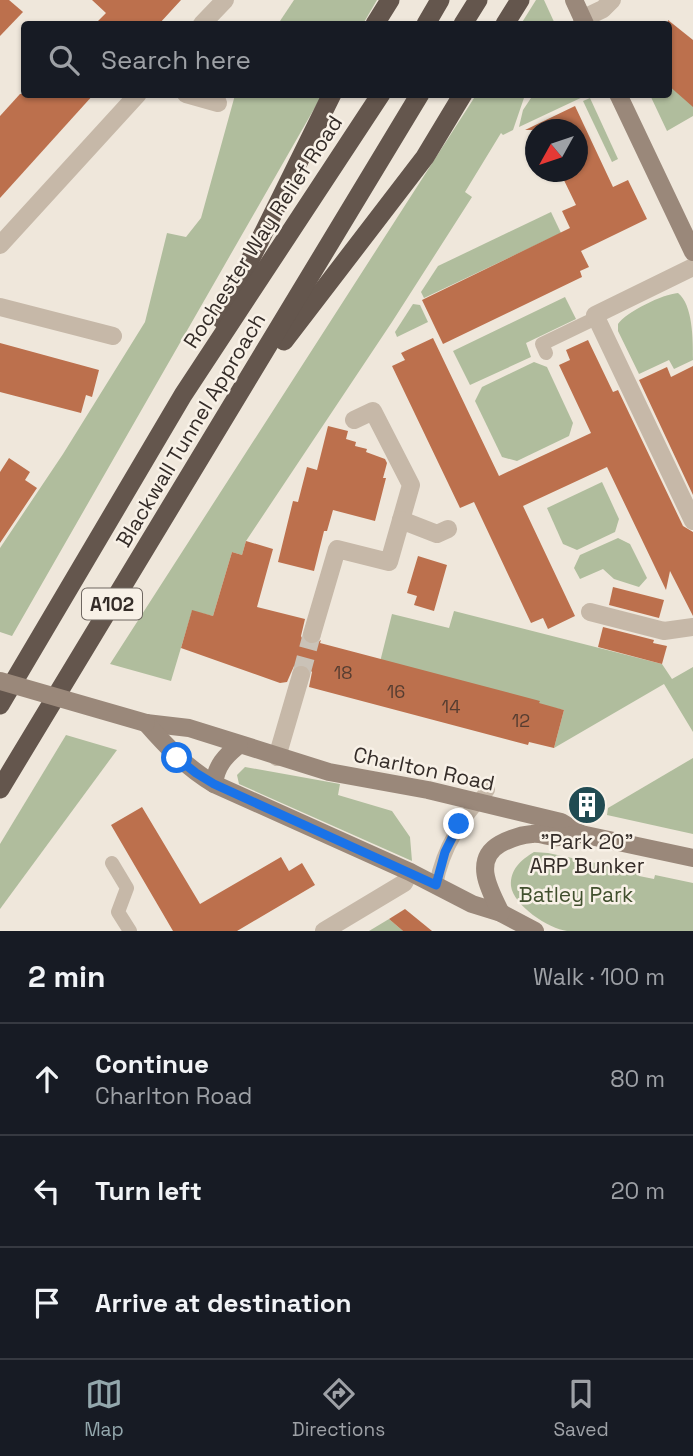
<!DOCTYPE html>
<meta charset="utf-8">
<style>
:root{--surface:#171b24;--page:#242831;--text:#f1f3f6;--muted:#9ea1a6;--line:#363941;--accent:#93a7ac}
body{margin:0;font-family:"Space Grotesk",sans-serif;background:var(--page);color:var(--text)}
.compass{position:absolute;left:525px;top:119px;width:63px;height:63px;border-radius:50%;background:var(--surface);box-shadow:0 2px 5px #0004;rotate:230deg}
.stop{position:absolute;width:21px;height:21px;margin:-16px;border:5px solid #1a73e8;border-radius:50%;background:#fff}
.stop.end{background:#1a73e8;border-color:#fff;box-shadow:0 2px 7px #0008}
.list{margin:0;padding:0;list-style:none}
h2{display:flex;justify-content:space-between;align-items:center;height:91px;margin:0;padding:0 28px;font-size:30px}
h2 small{font-size:23px;font-weight:400;color:var(--muted)}
.list li{display:grid;grid-template-columns:46px 1fr auto;gap:21px;align-items:center;box-sizing:border-box;height:112px;padding:0 28px;border-top:2px solid var(--line)}
.list b{display:block;font-size:26px;white-space:nowrap}
.list p{margin:0;font-size:23px;white-space:nowrap;color:var(--muted)}
.list em{font-size:23px;font-style:normal;color:var(--muted)}
.icon{flex:none;width:38px;height:38px;fill:none;stroke:currentColor;stroke-width:2;stroke-linecap:round;stroke-linejoin:round}
.map{position:relative;flex:none;width:693px;height:931px;overflow:hidden}
.search{position:absolute;background:var(--surface);box-shadow:0 2px 5px #0004;left:21px;right:21px;top:21px;height:77px;display:flex;align-items:center;gap:18px;box-sizing:border-box;padding:0 24px;border-radius:7px;color:var(--muted);font-size:26px}
.sheet{height:427px;background:var(--surface)}
nav{display:flex;justify-content:space-around;align-items:center;box-sizing:border-box;height:98px;border-top:2px solid var(--line);background:var(--surface);font-size:19px;color:var(--muted)}
nav a{display:grid;justify-items:center;gap:4px}
nav .on{color:var(--accent)}
.map>svg:first-child{display:block}
</style>
<div class="map">
<svg width="693" height="931" viewBox="0 0 693 931">
<rect width="100%" height="100%" fill="#efe7db"/>
<g fill="#b0bd9d">
<path d="M294,0H377L363,24H278Z"/>
<path d="M536,0H544L555,24H521Z"/>
<path d="M669,86L693,101V116L667,131L650,95L668,94Z"/>
<path d="M235,95H322L12,636L0,632V548L63,454L145,322L167,233L186,237L201,218Z"/>
<path d="M476,95H525L513,130L503,135L501,133L465,192L472,197L392,322L246,541L242,555L232,552L213,616L192,611L171,681L110,664Z"/>
<path d="M533,95V94L587,95L519,127L523,110Z"/>
<path d="M590,98L618,159L612,162L583,101Z"/>
<path d="M551,212L561,233L424,298L421,292L438,266Z"/>
<path d="M678,293C693,305 693,339 693,360L674,369L669,360L639,374L618,331V324C626,312 663,294 678,293Z"/>
<path d="M565,297L576,319L526,343L531,357L470,385L453,351Z"/>
<path d="M413,304L420,305L428,322L397,337L395,332Z"/>
<path d="M534,362L547,367L573,423L569,436L517,461L502,457L475,401L482,387Z"/>
<path d="M602,482L619,519L615,532L577,550L563,544L547,508Z"/>
<path d="M618,538L630,544L647,578L639,587L614,579L603,569L580,579L574,568L580,555Z"/>
<path d="M454,611L662,664L672,679L693,667V732L664,684L554,748L564,710L378,670L392,614L449,628Z"/>
<path d="M66,735L117,750L0,909V844Z"/>
<path d="M693,758V834L607,815L608,808Z"/>
<path d="M245,767L340,784L338,795L392,811L410,837L412,861L239,784L237,775Z"/>
<path d="M534,852L548,853L639,872V876L654,879L655,875L693,883V931C664,931 635,931 605,931C593,931 580,931 567,931C549,929 513,905 511,886C510,869 521,860 534,852Z"/>
<path d="M389,919L403,931H369Z"/>
</g>
<g fill="#bc704d">
<path d="M0,0H9L23,12L0,36Z"/>
<path d="M92,0H181L159,24H95L106,13Z"/>
<path d="M668,20L693,40V107L668,85Z"/>
<path d="M20,94H94L0,198V116Z"/>
<path d="M575,106L613,187L628,180L647,219L581,251L589,267L580,271L582,277L443,344L422,300L570,228L562,211L576,205L560,172H578V130H525Z"/>
<path d="M433,338L499,476L591,433L559,365L570,360L566,350L588,340L613,392L618,390L683,526L693,532V616L670,571L666,590L607,467L523,506L575,616L548,629L543,618L531,623L474,502L460,508L392,366L405,360L401,353Z"/>
<path d="M0,343L99,370L92,397L86,395L81,413L0,392Z"/>
<path d="M693,366V495L639,380L667,367L671,377Z"/>
<path d="M328,426L348,431L346,439L356,442L355,446L367,449L366,452L385,459L387,463L383,478H386L375,521L333,510L327,531H324L314,571L278,562L293,501L298,502L307,467L317,470Z"/>
<path d="M9,458L30,472L25,480L37,488L0,543V472Z"/>
<path d="M246,541L273,549L257,607L305,619L301,636L304,642L314,645L321,640L320,643L540,701L539,703L564,710L554,748L529,742L528,745L309,687L312,672L304,664L294,666L287,682L280,683L181,648L192,610L213,616L232,552L242,555Z"/>
<path d="M418,556L447,565L434,611L414,605L417,596L407,593Z"/>
<path d="M613,587L664,600L659,618L609,605Z"/>
<path d="M603,627L654,640L653,643L667,646L662,664L598,647Z"/>
<path d="M142,807L200,904L281,857L289,871L302,863L315,885L237,931H173L111,825Z"/>
<path d="M405,909L432,931H403L389,919Z"/>
</g>
<g fill="none" stroke-linecap="round" stroke-linejoin="round">
<path stroke="#cac2b7" stroke-width="18" stroke-dasharray="18 9" stroke-linecap="butt" d="M301,675L312,634"/>
<g stroke="#c6b8a8" stroke-width="14">
<path d="M546,353L542,344L596,318"/>
<path d="M112,863L127,888L118,912L130,931"/>
<path d="M436,885C443,846 463,818 488,790"/>
</g>
<g stroke="#c6b8a8" stroke-width="18">
<path d="M582,19L603,9L612,0"/>
<path d="M202,24L225,0"/>
<path d="M186,94L218,103"/>
<path d="M0,245L138,94"/>
<path d="M693,267L595,315L693,521"/>
<path d="M0,307L113,336"/>
<path d="M354,420L373,411L411,485L401,520"/>
<path d="M590,612L664,631L693,627"/>
<path d="M312,634L337,549L389,562L401,520L437,534L448,529"/>
<path d="M277,757L301,675"/>
<path d="M324,931L404,883L410,872"/>
</g>
<g stroke="#9a887a" stroke-width="18">
<path d="M574,0L585,24"/>
<path d="M618,94L693,252"/>
<path d="M146,723L189,728L329,772L428,790L561,822L581,834L693,858"/>
<path d="M146,723C167,747 187,768 214,784L410,872L472,904L501,913L535,931"/>
<path d="M214,784C216,766 225,756 239,745"/>
<path d="M501,913C490,891 472,860 500,844C511,838 520,835 532,834C539,833 546,836 554,837C563,838 572,835 581,834"/>
</g>
<g stroke="#64564d" stroke-width="19">
<path d="M375,24L390,0"/>
<path d="M426,24L440,0"/>
<path d="M463,24L478,0"/>
<path d="M505,24L520,0"/>
<path d="M221,319L332,94"/>
<path d="M284,341L425,157L463,94"/>
<path d="M0,705L183,395L381,94"/>
<path d="M0,789L420,94"/>
</g>
<path stroke="#9a887a" stroke-width="18" d="M0,681L146,723"/>
</g>
<g fill="none" stroke-linecap="round" stroke-linejoin="round">
<path stroke="#1a73e8" stroke-width="9" d="M177,758L196,773L214,784L436,885L445,852L459,824"/>
</g>
<defs>
<symbol id="building-disc" viewBox="-11 -11 22 22"><circle r="9.5" fill="#214b52" stroke="#f8f1e7"/><path d="M-4-6H4V6H1V3H-1V6H-4ZM-2.5-4.3h1.7v1.8h-1.7ZM.8-4.3h1.7v1.8H.8ZM-2.5-1h1.7V.8h-1.7ZM.8-1h1.7V.8H.8Z" fill="#fff"/></symbol>
</defs>
<g fill-rule="evenodd">
<use href="#building-disc" x="565" y="783" width="44" height="44"/>
</g>
<g text-anchor="middle" stroke-width="5" stroke-linejoin="round" paint-order="stroke">
<g font-size="18" fill="#563d31">
<text x="343" y="679">18</text>
<text x="396" y="698">16</text>
<text x="451" y="713">14</text>
<text x="521" y="727">12</text>
</g>
<rect fill="#f8f1e7" stroke="#6f6761" stroke-width="2" x="82" y="588.5" width="60" height="31" rx="5"/>
<g font-size="19" font-weight="bold" fill="#342c28">
<text x="112" y="611">A102</text>
</g>
<g font-size="21" fill="#342c28" stroke="#f8f1e7">
<text transform="translate(263 232) rotate(-57)" y="7">Rochester Way Relief Road</text>
<text transform="translate(191 430) rotate(-59)" y="7">Blackwall Tunnel Approach</text>
<text transform="translate(424 769) rotate(12)" y="7">Charlton Road</text>
</g>
<g font-size="21" fill="#342c28" stroke="#f8f1e7">
<text x="587" y="849">"Park 20"<tspan x="587" dy="24">ARP Bunker</tspan></text>
</g>
<g font-size="21" fill="#41502e" stroke="#f8f1e7">
<text x="576" y="902">Batley Park</text>
</g>
</g>
</svg>
<svg class="compass" viewBox="-18 -18 36 36"><path d="M0-13l5 13h-10z" fill="#e53935"/><path d="M0 13l5-13h-10z" fill="#9ea1a6"/></svg>
<div class="stop" style="left:177px;top:758px"></div>
<div class="stop end" style="left:459px;top:824px"></div>
<div class="search"><svg class="icon" aria-label="search" viewBox="0 0 24 24"><circle cx="10" cy="10" r="6"/><path d="M15 15l6 6"/></svg>Search here</div>
</div>
<section class="sheet">
<h2>2 min<small>Walk · 100 m</small></h2>
<ul class="list">
<li><svg class="icon" aria-label="ahead" viewBox="0 0 24 24"><path d="M12 20V5M6 11l6-6 6 6"/></svg><div><b>Continue</b><p>Charlton Road</p></div><em>80 m</em></li>
<li><svg class="icon" aria-label="left" viewBox="0 0 24 24"><path d="M17 20v-9H6M10 6l-5 5 5 5"/></svg><div><b>Turn left</b></div><em>20 m</em></li>
<li><svg class="icon" aria-label="arrive" viewBox="0 0 24 24"><path d="M6 21V4h12l-3 4 3 4H6"/></svg><div><b>Arrive at destination</b></div></li>
</ul>
</section>
<nav>
<a class="on"><svg class="icon" aria-label="map" viewBox="0 0 24 24"><path d="M3 6l6-2 6 2 6-2v14l-6 2-6-2-6 2zM9 4v14M15 6v14"/></svg>Map</a>
<a><svg class="icon" aria-label="directions" viewBox="0 0 24 24"><path d="M12 3l9 9-9 9-9-9zM9 14v-3h6M13 9l2 2-2 2"/></svg>Directions</a>
<a><svg class="icon" aria-label="saved" viewBox="0 0 24 24"><path d="M7 4h10v16l-5-4-5 4z"/></svg>Saved</a>
</nav>
